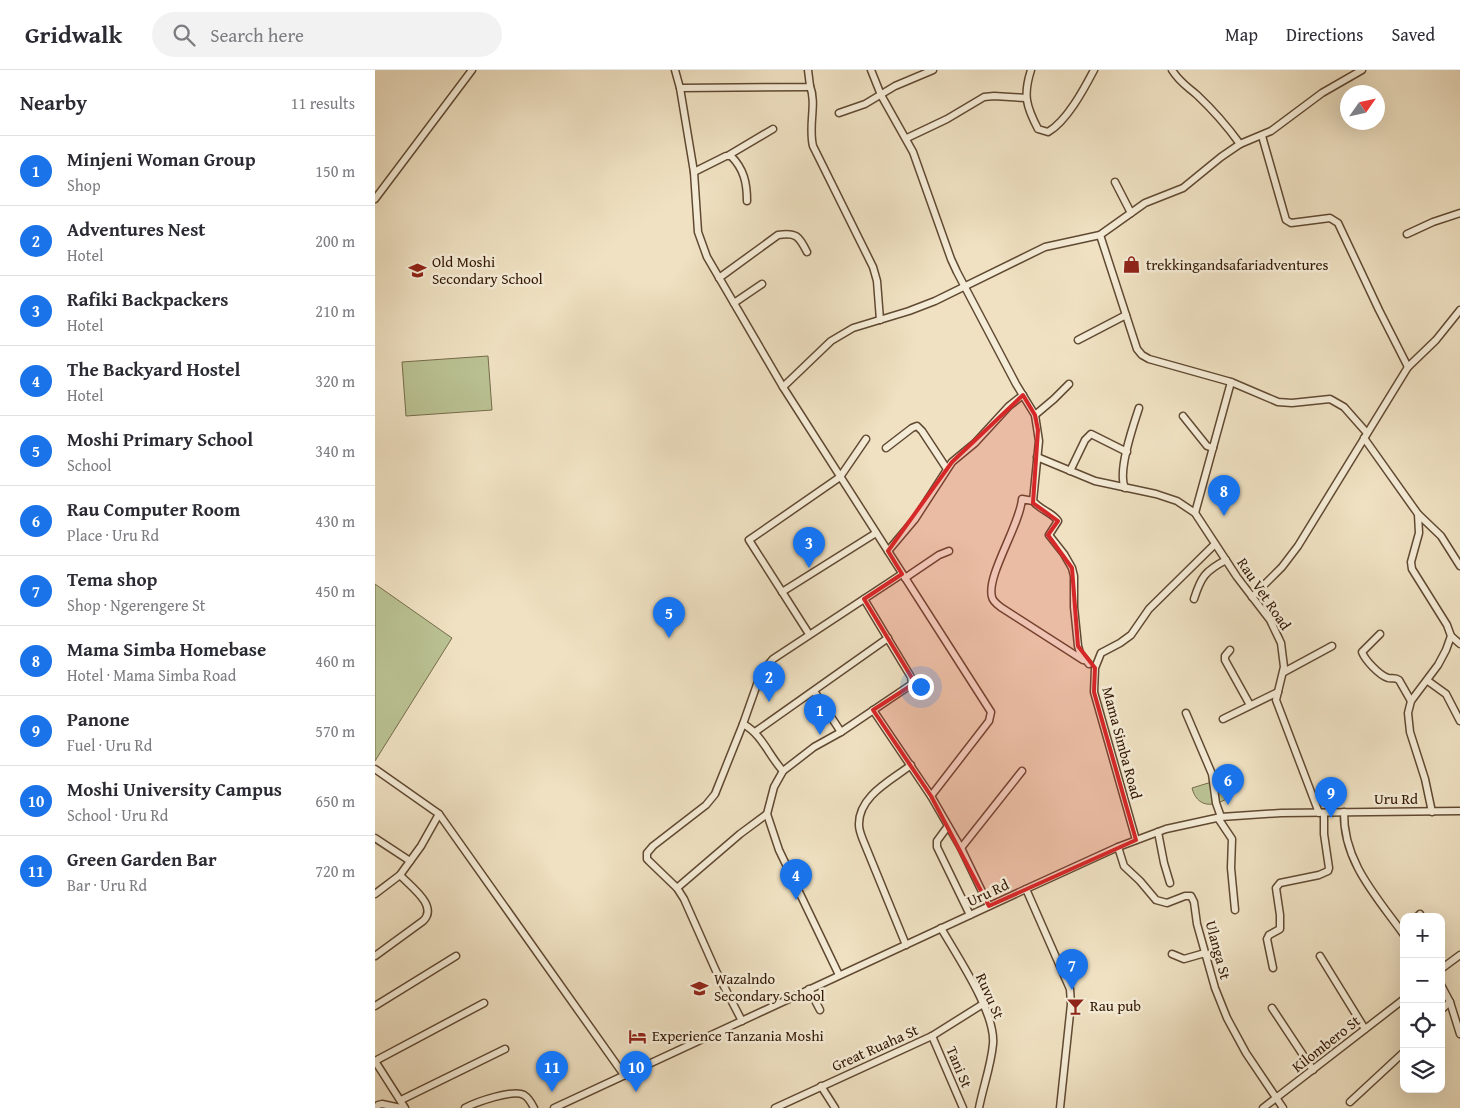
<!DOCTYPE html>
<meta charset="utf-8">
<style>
:root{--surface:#fff;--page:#f2f2f3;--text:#2b2b33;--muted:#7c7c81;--line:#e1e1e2;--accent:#1a73e8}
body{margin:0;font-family:"Gentium Book Plus",serif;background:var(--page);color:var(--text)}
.controls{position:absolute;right:15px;bottom:15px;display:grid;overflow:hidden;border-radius:10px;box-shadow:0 5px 20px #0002}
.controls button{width:45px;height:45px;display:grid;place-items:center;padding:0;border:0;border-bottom:1px solid var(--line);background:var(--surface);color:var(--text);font:25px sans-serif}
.compass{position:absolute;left:965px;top:15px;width:45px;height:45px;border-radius:50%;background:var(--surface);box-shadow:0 5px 20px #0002;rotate:56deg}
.you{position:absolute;left:545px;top:616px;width:18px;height:18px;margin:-12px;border:4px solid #fff;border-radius:50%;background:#1a73e8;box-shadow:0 0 0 8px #1a73e833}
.badge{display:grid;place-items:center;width:32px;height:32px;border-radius:50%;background:var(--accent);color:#fff;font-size:16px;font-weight:700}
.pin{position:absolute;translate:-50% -41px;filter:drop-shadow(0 1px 2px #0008)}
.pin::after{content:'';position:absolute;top:26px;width:18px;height:15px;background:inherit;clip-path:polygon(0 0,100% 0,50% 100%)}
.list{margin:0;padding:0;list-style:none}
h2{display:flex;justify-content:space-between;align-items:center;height:65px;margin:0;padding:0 20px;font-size:21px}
h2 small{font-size:16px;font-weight:400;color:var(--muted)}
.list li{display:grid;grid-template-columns:32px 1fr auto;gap:15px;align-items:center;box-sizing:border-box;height:70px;padding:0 20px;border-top:1px solid var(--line)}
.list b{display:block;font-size:19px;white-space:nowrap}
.list p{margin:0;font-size:16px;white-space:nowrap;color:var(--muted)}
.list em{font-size:16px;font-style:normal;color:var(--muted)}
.icon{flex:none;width:28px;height:28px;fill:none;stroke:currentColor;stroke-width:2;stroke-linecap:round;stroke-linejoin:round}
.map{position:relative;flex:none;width:1085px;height:1038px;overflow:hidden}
header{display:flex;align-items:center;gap:30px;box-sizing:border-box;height:70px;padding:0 25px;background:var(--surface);border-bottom:1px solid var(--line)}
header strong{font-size:24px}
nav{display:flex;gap:28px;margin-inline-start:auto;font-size:18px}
.search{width:350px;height:45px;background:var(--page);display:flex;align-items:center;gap:12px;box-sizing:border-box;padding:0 18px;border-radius:28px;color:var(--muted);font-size:19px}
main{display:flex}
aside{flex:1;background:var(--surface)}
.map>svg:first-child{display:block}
</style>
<header>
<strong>Gridwalk</strong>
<div class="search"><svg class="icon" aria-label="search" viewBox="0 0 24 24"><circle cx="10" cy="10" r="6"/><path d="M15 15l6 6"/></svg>Search here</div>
<nav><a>Map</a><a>Directions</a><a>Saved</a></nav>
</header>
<main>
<aside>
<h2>Nearby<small>11 results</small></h2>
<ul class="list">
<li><span class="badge">1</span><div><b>Minjeni Woman Group</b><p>Shop</p></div><em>150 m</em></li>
<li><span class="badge">2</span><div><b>Adventures Nest</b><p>Hotel</p></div><em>200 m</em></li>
<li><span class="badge">3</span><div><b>Rafiki Backpackers</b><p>Hotel</p></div><em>210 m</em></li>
<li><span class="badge">4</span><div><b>The Backyard Hostel</b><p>Hotel</p></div><em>320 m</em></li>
<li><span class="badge">5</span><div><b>Moshi Primary School</b><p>School</p></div><em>340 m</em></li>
<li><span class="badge">6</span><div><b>Rau Computer Room</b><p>Place · Uru Rd</p></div><em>430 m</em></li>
<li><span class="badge">7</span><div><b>Tema shop</b><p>Shop · Ngerengere St</p></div><em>450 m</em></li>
<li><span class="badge">8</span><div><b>Mama Simba Homebase</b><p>Hotel · Mama Simba Road</p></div><em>460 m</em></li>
<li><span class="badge">9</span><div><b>Panone</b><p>Fuel · Uru Rd</p></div><em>570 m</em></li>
<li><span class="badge">10</span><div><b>Moshi University Campus</b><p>School · Uru Rd</p></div><em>650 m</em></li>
<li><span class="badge">11</span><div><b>Green Garden Bar</b><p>Bar · Uru Rd</p></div><em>720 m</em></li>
</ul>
</aside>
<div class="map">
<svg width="1085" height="1038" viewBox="0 0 1085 1038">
<rect width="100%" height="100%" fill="#efe1c2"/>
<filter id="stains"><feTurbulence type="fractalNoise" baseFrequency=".004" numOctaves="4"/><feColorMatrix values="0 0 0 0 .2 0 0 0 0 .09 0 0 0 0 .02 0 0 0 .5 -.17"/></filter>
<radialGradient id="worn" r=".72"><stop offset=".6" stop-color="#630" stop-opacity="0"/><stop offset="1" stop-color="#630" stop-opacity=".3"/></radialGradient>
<g fill="#bac293" stroke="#766c4a">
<path d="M113,286L117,340L31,346L27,292Z"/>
<path d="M0,514L77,568L0,691Z"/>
<path d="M843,710L853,728C837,738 822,737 817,718Z"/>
</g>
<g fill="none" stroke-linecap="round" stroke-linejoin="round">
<defs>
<g id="minor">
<path d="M300,0L305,18L319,102L323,162L332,187L408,317L616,642L614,651L556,726"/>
<path d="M496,0L506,25L538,82L576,189L582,202L641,314L660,345L664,371L658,431C665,440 677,442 683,451L674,465L689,484L697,498L699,506V537L703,576L705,583L714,594"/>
<path d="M656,0C648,25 651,36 663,59L673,62C692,51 709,19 719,0"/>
<path d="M797,0C805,13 812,16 822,25C838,40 852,56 865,74"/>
<path d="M435,16C442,34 433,55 438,76L498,197L502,211L505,250"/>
<path d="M305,18L432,17L435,16L433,0"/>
<path d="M464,43L490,34L520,16L558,0"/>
<path d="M887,66L911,150L916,153L955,148L963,153L1004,240L1033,297"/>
<path d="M532,68L572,49L609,27L619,26L651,28"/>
<path d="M354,85L398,59"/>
<path d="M319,102L351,86H356C369,99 372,113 372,131"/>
<path d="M740,112L756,143"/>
<path d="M0,129L97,0"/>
<path d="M1032,164L1058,152L1085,143"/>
<path d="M725,165L762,279L767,285L774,289L856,312L903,332L917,333L955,329L969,337L992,363"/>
<path d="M344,208L403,165C421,162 424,166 432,182"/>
<path d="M359,233L387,214"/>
<path d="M703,270L751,245"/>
<path d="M408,317L456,271L478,258L534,241L560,231L670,177L725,165L770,133L808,118L846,87L865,74L896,61L947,23L987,0"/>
<path d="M660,345L679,329L694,314"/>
<path d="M808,346L832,376L838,378"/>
<path d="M989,368L1043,444L1044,463L1036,492L1037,499L1072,555L1076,566L1071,580L1063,595L1036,631L1033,643L1035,662L1050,709L1057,742"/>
<path d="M511,378L537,358L542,356L547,361L572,399"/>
<path d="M662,387L720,411L781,424L802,431L820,443L862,507L895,550L906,573L909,597L901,630L944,743"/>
<path d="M695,401L710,370L716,364L752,382"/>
<path d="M750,418C742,402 758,356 764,338"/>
<path d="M658,431L647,429C645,455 611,506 617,527C618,532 623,535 627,538L708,590"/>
<path d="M820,443L856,312"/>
<path d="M1043,444L1066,466L1085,496"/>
<path d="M513,481L540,449L577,392L600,373L634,336L648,325"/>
<path d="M530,508L564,485L574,481"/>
<path d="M407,522L501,463"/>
<path d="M877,527L907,497L923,476L1033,297L1061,270L1085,240"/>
<path d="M819,529C826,507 830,501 851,490"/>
<path d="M434,564L374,470L465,407L491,369"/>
<path d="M1005,564L987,582C990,590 1004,605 1013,608C1017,609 1020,607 1024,610L1036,631"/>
<path d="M1076,566L1085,574"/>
<path d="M855,580L850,586V590L875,635"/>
<path d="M909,602L957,576"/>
<path d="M1053,611L1071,624L1085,651"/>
<path d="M439,621L466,662"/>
<path d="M498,640L556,726L586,778L614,836"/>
<path d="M811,643L837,704L841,733L846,747"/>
<path d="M848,649L903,622"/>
<path d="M368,654C387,664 394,686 408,701"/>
<path d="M380,662L513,568"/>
<path d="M0,699L64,744L249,1005"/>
<path d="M969,742C968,792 1002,827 1029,865"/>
<path d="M843,748L857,769L856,798L860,840"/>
<path d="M573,756L562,771V777L595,845"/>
<path d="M783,762L789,793L795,813"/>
<path d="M0,768L35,791"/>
<path d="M761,770L719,622L720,598L726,583L745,573L756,565L774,539L840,474"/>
<path d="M743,777L749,796L765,811L781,830L792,833L810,826H816L819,832L822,854L840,918L852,948L871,983L908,1038"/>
<path d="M586,778L647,701"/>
<path d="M302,818L365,764L392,744"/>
<path d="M651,819L695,919L696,934L685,1038"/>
<path d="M0,824L25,805L46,776L64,744"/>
<path d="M1042,847L1045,844"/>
<path d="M566,858C582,886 621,943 618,974C616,996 608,1017 604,1038"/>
<path d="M531,875L488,770C486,765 484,759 484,755C483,726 517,710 536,695"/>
<path d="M797,884L809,889L830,883"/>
<path d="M0,886L48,851C64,836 35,816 25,805"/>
<path d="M945,886L990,959"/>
<path d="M898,898L892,869L894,865L905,859V845L901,818L905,813L944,805L953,801L954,798L949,764V743"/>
<path d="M1066,899L1085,885"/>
<path d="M464,905L404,780L392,744L399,717L408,701L439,677L466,662L537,614L536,607L489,529"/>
<path d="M1066,915L1075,932L1085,964"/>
<path d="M434,919L445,940"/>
<path d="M0,936L81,886"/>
<path d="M897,938L938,1000"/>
<path d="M1066,940L1075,932"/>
<path d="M367,951L341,901L309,829L302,818L275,792L272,789V783L278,776L331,735L340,724L368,654L386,603L398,589L527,504"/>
<path d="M557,966L588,1038"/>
<path d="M0,991L109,933"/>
<path d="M0,991L30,1038"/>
<path d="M446,1016L460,1038"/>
<path d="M26,1030L130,979"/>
<path d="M975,1032L1029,982"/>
<path d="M1,1038L3,1035L7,1034L26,1038"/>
<path d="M90,1038C101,1032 138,1019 149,1025C154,1028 157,1034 159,1038"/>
<path d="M179,1038L651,819L743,777L791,759L846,747L906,743L1085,741"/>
<path d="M400,1038L557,966L608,934"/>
<path d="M888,1038L1029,929"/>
</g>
</defs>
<use href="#minor" stroke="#604932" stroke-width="9"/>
<use href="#minor" stroke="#f5ecd7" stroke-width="6"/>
</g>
<path fill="#d62828" fill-opacity="0.2" stroke="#d62828" stroke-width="4" stroke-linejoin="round" d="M648,325L660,345L663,360L658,433L683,451L673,465L697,498L703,576L720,598L719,622L761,770L614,836L556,726L498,640L540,613L489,529L527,504L513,481L577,392Z"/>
<defs>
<symbol id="shop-bare" viewBox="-9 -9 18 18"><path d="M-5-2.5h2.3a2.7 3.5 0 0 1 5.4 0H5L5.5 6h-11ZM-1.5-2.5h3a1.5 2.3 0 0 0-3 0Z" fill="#8f2418" stroke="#f5ecd7" stroke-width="2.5" paint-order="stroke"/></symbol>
<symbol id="school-bare" viewBox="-9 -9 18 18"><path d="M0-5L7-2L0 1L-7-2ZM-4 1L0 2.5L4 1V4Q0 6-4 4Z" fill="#8f2418" stroke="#f5ecd7" stroke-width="2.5" paint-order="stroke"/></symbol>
<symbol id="bar-bare" viewBox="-9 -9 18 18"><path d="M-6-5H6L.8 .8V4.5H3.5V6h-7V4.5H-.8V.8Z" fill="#8f2418" stroke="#f5ecd7" stroke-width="2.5" paint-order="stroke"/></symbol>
<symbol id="hotel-bare" viewBox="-9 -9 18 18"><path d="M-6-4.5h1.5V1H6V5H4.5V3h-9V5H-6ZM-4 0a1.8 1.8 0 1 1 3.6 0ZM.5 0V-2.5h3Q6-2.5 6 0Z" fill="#8f2418" stroke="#f5ecd7" stroke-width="2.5" paint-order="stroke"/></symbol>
</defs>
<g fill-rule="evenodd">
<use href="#shop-bare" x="744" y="182" width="25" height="25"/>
<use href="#school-bare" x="30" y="188" width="25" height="25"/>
<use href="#school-bare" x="312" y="906" width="25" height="25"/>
<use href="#bar-bare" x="688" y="924" width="25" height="25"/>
<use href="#hotel-bare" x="250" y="954" width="25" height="25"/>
</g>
<g text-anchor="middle" stroke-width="5" stroke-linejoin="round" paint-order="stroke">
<g font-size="15" fill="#311602" stroke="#f5ecd7" text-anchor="start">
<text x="57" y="197">Old Moshi<tspan x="57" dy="17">Secondary School</tspan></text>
<text x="771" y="200">trekkingandsafariadventures</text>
<text x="339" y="914">Wazalndo<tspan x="339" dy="17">Secondary School</tspan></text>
<text x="715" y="941">Rau pub</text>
<text x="277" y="971">Experience Tanzania Moshi</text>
</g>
<g font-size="15" fill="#311602" stroke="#f5ecd7">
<text transform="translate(889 524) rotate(56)" y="5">Rau Vet Road</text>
<text transform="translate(747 673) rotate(75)" y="5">Mama Simba Road</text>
<text x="1021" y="734">Uru Rd</text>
<text transform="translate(613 823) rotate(-25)" y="5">Uru Rd</text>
<text transform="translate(843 880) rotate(75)" y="5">Ulanga St</text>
<text transform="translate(615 926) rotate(66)" y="5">Ruvu St</text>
<text transform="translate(951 974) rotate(-38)" y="5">Kilombero St</text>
<text transform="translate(500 978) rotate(-24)" y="5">Great Ruaha St</text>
<text transform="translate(584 997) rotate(67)" y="5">Tani St</text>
</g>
</g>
<rect width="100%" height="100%" filter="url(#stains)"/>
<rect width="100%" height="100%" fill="url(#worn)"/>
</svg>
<div class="controls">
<button>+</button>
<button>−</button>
<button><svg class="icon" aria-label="locate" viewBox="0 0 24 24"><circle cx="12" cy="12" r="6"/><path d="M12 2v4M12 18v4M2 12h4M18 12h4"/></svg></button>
<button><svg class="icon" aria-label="layers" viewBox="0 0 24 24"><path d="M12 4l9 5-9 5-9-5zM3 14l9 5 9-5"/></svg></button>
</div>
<svg class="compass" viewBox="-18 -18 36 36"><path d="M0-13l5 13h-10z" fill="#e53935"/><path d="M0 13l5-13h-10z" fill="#7c7c81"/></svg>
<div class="you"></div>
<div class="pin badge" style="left:445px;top:665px">1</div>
<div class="pin badge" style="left:394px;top:632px">2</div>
<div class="pin badge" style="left:434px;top:498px">3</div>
<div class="pin badge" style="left:421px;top:830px">4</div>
<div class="pin badge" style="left:294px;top:568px">5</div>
<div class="pin badge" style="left:853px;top:735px">6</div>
<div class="pin badge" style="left:697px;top:920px">7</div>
<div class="pin badge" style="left:849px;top:446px">8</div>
<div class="pin badge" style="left:956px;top:748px">9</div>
<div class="pin badge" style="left:261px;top:1022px">10</div>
<div class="pin badge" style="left:177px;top:1022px">11</div>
</div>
</main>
